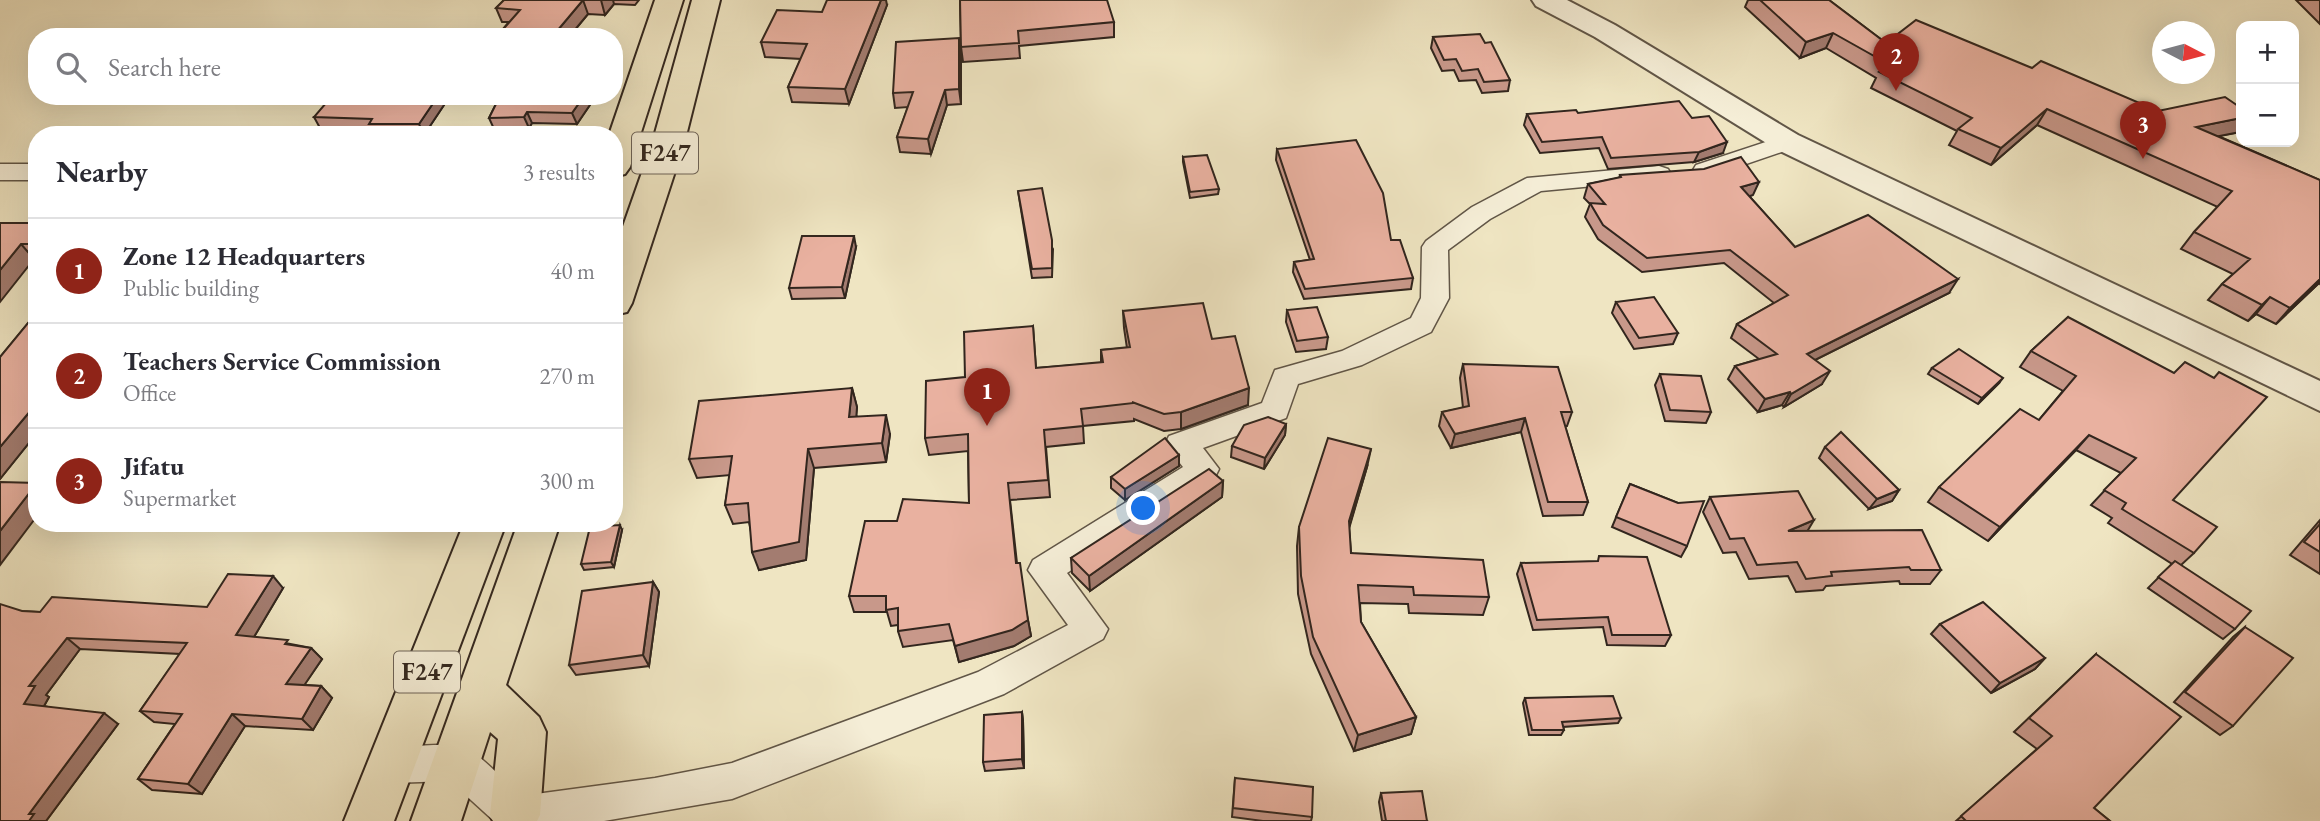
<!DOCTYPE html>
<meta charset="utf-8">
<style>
:root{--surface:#fff;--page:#f2f2f3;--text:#2b2b33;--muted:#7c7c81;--line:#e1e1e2;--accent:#8f2418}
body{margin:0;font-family:"EB Garamond",serif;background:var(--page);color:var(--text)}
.controls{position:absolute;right:21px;top:21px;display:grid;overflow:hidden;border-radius:14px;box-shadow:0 7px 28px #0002}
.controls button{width:63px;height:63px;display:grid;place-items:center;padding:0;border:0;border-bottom:2px solid var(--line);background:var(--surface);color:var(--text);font:35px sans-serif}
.compass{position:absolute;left:2152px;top:21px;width:63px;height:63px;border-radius:50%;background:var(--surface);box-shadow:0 7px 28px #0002;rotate:96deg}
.you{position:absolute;left:1144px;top:509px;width:24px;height:24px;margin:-18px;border:5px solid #fff;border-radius:50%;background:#1a73e8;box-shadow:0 0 0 10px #1a73e833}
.badge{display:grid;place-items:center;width:46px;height:46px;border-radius:50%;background:var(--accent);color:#fff;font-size:23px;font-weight:700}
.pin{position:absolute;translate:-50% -58px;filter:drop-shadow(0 2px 4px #0008)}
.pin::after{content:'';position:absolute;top:37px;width:24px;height:21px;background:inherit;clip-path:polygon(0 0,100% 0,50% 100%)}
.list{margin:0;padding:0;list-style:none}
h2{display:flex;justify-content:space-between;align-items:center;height:91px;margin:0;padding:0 28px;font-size:30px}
h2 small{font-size:23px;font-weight:400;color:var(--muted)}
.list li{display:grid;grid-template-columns:46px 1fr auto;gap:21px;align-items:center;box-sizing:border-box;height:105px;padding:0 28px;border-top:2px solid var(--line)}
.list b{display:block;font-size:26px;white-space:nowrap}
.list p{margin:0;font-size:23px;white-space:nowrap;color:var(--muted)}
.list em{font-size:23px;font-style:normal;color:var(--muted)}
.icon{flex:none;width:38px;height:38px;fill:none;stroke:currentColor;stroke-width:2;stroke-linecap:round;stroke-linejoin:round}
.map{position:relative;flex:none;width:2320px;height:821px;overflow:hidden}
.search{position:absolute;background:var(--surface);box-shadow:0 7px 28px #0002;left:28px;top:28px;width:595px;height:77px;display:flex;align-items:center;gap:18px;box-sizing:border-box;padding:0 24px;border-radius:28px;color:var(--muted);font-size:26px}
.panel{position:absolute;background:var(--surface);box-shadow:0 7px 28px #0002;left:28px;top:126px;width:595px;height:406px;border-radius:28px}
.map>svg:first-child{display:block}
</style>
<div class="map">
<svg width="2320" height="821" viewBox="0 0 2320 821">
<rect width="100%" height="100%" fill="#efe5c2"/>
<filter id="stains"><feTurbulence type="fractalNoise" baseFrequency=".00286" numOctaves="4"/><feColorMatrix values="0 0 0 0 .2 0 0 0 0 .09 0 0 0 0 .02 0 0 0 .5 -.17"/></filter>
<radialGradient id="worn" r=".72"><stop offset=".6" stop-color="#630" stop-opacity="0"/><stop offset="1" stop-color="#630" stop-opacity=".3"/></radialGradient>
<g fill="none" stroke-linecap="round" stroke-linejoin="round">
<defs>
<g id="minor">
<path d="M1787,135L1796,137L1799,142L1796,147L1705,178L1696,175L1693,170L1696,165Z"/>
<path d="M668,137L677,139L680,144L677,149L614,168V153Z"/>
<rect x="0" y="164" width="37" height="16"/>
<path d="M1659,166L1668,169L1671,174L1668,179L1541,191L1490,219L1448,250L1449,298L1431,332L1362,365L1298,384L1286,418L1203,448L1219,469L1215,477L1067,573L1108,629L1103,639L1004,694L732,799L604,821H494L450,781L391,783L378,778L372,766L378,754C397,746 454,740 471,751C489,763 505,782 521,796L655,778L732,763L978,672L1068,625L1028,570L1033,560L1183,467L1165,444L1169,436L1262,403L1275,370L1342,351L1411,318L1421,298L1422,247L1426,241L1472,207L1527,178Z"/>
</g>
<path id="tertiary" d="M1532,0H1567L1615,25L1798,135L2320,381V411L1776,149L1595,37L1536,6Z"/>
<g id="primary">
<path d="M655,0H683L630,167L625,174L614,177V135H609Z"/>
<path d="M692,0H720L684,144L632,303L627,312L614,315V252L652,144Z"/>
<path d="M464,523H506L394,821H344Z"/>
<path d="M518,523H560L506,685L539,717L546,732L540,815L537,821H493L490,815L498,739L490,732L461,821H411Z"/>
</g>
</defs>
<use href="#minor" stroke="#615647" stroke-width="3"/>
<use href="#tertiary" stroke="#615647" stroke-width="4"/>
<use href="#primary" stroke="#32261e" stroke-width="4"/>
<use href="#minor" fill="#f5eed7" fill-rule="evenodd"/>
<use href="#tertiary" fill="#f5eed7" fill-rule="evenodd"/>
<use href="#primary" fill="#efe5c2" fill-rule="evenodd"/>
</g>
<g fill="#c8988a" stroke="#32261e" stroke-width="2">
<path d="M504,0H639L635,5L614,4L605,15L588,14L569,37H499L498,35L509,22H502L496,8Z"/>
<path d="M960,0L1114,22V37L1019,46L1020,58L963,62L961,47Z"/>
<path d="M1748,0H1829L1886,43L2032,68L2158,111L2240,132L2218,136L2320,180V284L2319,283L2276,324L2256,314L2248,321L2208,300L2222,284L2233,274L2181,249L2194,232L2218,207L2037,125L1991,165L1949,145L1957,131L1871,88L1876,78L1826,48L1800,58L1745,7Z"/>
<path d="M2296,0H2320V24Z"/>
<path d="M887,5L849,104L792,102L788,87L801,59L765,57L761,42L822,12Z"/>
<path d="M1433,37L1485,43L1510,80L1508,91L1482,93L1476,80L1459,81L1454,70L1442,71L1431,48Z"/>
<path d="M961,52V104L947,105L931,154L900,152L897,137L908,107L895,108L893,93Z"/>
<path d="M450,96L424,135H375L372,130L320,128L314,117Z"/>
<path d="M500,96H596L577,124L532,123L529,128L494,129L489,118Z"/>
<path d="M1578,113L1692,118L1723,153L1694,162L1608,169L1599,148L1540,153L1524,125L1527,114Z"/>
<path d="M1277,149L1391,240L1413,278L1411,289L1304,299L1293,272L1294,262L1310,260L1276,160Z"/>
<path d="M1183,157L1219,189L1218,194L1190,198L1183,162Z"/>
<path d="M1620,175L1753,195L1749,196L1795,247L1949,293L1815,360L1822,384L1784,407L1782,405L1758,412L1728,379L1735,366L1759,359L1731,338L1737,324L1774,303L1724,263L1642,272L1598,239L1585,217L1590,204L1584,198L1588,184L1619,178Z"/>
<path d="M1018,191L1053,249L1052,277L1032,278Z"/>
<path d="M0,223H37V259H34Z"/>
<path d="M856,247L845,298L792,299L789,288Z"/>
<path d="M37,300V433L0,479V357L35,315L30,309Z"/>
<path d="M1616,302L1678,333L1673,344L1634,349L1612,313Z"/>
<path d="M1287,310L1328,337L1326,349L1296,352L1286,322Z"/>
<path d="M1123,311L1212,339L1248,405L1181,429L1164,431L1134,419V421L1083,426L1084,443L1046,447L1050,497L1010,500L1017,563L1031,636L1014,646L959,662L953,640L903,647L898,631V625L891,626L887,612H854L849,596L897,521L969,503L968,451L929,455L925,438L965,377L1033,326L1036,368L1101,363V350L1127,348L1124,328Z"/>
<path d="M2068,317L2173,500L2194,553L2181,565L2235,629L2223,639L2148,588L2172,564L2108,523L2112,518L2091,505L2121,473L2076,450L1988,541L1928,502L1939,487L2039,420L2063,391L2020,367L2031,351Z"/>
<path d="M1463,364L1572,412L1567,426H1565L1588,502L1583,515L1543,516L1521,432L1451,448L1439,426L1442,412L1463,408L1460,378Z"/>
<path d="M1932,368L1999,383L1978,404L1928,374Z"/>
<path d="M1660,374L1711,412L1706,423L1665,421L1655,385Z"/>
<path d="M852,388L857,407L856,416L890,434L886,462L814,468L806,560L759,570L749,522L733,524L725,505L730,475L697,478L689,459Z"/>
<path d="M1286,424L1285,435L1264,469L1231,457L1232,446Z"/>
<path d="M1825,447L1899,490L1892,501L1869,509L1819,458Z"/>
<path d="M1179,455V466L1125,500L1111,488V477Z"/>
<path d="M1367,467L1349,527L1351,553L1489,597L1483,615L1409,613L1408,604L1360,603L1361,622L1416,717L1411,734L1354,751L1311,654L1298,594L1297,546L1299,527Z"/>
<path d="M1223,481L1222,497L1090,591L1072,573L1071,558Z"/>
<path d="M1630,484L1678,503L1687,546L1681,557L1612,527Z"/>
<path d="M1710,497L1808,531L1941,570L1930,584H1900L1899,581L1826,586L1823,590L1796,592L1788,576L1749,579L1736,552L1723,553L1703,512Z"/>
<path d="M2320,520V574L2290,555Z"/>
<path d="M622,530L614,567L584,570L581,564Z"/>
<path d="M1521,563L1671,635L1665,646L1607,645L1603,627L1533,630L1517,574Z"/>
<path d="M653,582L659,592L649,666L576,675L569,665Z"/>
<path d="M283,588L254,637L311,648L322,659L304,685L321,686L332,698L313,730L245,726L202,794L152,790L138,779L175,724L154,722L140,711L180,654L80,649L46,695L49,697L44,706L118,724L46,821L22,611L40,612L207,607Z"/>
<path d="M1940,624L2045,658L2035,669L1991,693L1931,634Z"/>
<path d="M2245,627L2233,726L2220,735L2174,702L2233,637Z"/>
<path d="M2096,654L2094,808L2110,821H1956L2037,749L2014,732Z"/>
<path d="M1525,698L1621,718L1618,723L1563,727L1564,730L1561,735H1529L1523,703Z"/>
<path d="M1022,712L1023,721L1024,768L985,771L983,762Z"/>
<path d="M1235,778L1312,817L1311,821H1263L1232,817Z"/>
<path d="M1381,793L1427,821H1382L1379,802Z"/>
</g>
<g fill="#a37c70" stroke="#32261e" stroke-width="2">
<path d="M583,0L588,14L569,37H552Z"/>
<path d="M601,0H613L614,4L605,15Z"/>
<path d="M881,0H886L887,5L849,104L845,89Z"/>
<path d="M1833,33L1826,48L1800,58L1806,42Z"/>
<path d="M959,38L961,52V104L959,89Z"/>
<path d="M616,50L620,61L614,69V53Z"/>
<path d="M945,90L947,105L931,154L928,139Z"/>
<path d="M438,96H450L424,135L419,124Z"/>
<path d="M584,96H596L577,124L572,113Z"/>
<path d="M2047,109L2037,125L1991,165L2001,148Z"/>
<path d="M527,112L532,123L529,128L524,117Z"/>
<path d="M2241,118V130L2240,132L2184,143L2196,127Z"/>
<path d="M1727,142L1723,153L1694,162L1699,152Z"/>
<path d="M1759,182L1753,195L1735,201L1741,187Z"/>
<path d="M854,236L856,247L845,298L842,287Z"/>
<path d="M37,237V253L30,244Z"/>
<path d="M21,244L34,259L0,302V270Z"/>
<path d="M1958,279L1949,293L1799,368L1807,354Z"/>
<path d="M2320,279V282L2276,324L2290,308Z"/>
<path d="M2270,297L2256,314L2248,321L2262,305Z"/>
<path d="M1830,371L1822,384L1784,407L1791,394Z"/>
<path d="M2003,378L1999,383L1978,404L1982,398Z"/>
<path d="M852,388L857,407L855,436L849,417Z"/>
<path d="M1249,388L1248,405L1181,429V412Z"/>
<path d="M1790,392L1782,405L1758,412L1765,399Z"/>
<path d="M37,403V433L0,479V447Z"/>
<path d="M886,415L890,434L886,462L882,443Z"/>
<path d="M1525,418L1521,432L1451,448L1455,434Z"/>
<path d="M1286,424L1285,435L1264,469L1265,458Z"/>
<path d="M2089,435L2076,450L1988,541L2000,527Z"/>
<path d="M808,449L814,468L806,560L759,570L752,552Z"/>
<path d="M1371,449L1367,467L1346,539L1349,521Z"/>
<path d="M1179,455V466L1125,500V489Z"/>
<path d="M1223,481L1222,497L1090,591L1089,576Z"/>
<path d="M37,483V516L0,565V531Z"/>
<path d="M1899,490L1892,501L1869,509L1877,499Z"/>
<path d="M1814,520L1805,535L1788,531Z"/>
<path d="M620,525L622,530L614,567L611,562Z"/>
<path d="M273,576L283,588L248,647L236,635Z"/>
<path d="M653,582L659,592L649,666L643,655Z"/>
<path d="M1028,620L1031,636L1014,646L959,662L955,646Z"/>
<path d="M67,638L80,649L46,695L49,697L39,715L24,704L29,686Z"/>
<path d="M311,648L322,659L297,696L286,684Z"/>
<path d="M2045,658L2035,669L1991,693L2000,683Z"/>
<path d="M321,686L332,698L313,730L302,719Z"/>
<path d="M1022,712L1023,721L1024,768L1022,759Z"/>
<path d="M104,713L118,724L46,821H29V814Z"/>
<path d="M232,714L245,726L202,794L188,784Z"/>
<path d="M1416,717L1411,734L1354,751L1358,735Z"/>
</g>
<g fill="#e9b1a0" stroke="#32261e" stroke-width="2">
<path d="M504,0H583L552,37H526L498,35L520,10L496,8Z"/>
<path d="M827,0H881L845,89L788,87L807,44L761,42L777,10L822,12Z"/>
<path d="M960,0H1107L1114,22L1018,31L1019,43L961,47Z"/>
<path d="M1760,0H1829L1886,43L1916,20L2032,68L2041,61L2158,111L2225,97L2241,108V118L2196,127L2320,180V279L2290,308L2270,297L2262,305L2222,284L2250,259L2194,232L2232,191L2047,109L2001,148L1958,129L1972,118L1879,72L1890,65L1833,33L1806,42Z"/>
<path d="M1480,34L1485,43L1491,42L1510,80L1484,82L1478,69L1462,71L1456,59L1444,60L1433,37Z"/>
<path d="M959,38V89L945,90L928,139L897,137L913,92L893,93L896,42Z"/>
<path d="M332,96H438L419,124H369L372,119L314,117Z"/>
<path d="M500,96H584L572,113L527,112L524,117L489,118Z"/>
<path d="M1679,101L1692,118L1709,116L1727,142L1699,152L1611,158L1602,137L1542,142L1527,114L1576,110L1578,113Z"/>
<path d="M1356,140L1383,193L1391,240H1400L1413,278L1305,289L1294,262L1314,259L1277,149Z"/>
<path d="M1207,155L1219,189L1190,192L1183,157Z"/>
<path d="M1741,157L1759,182L1741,187L1795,247L1868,215L1958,279L1807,354L1830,371L1791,394L1790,392L1765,399L1735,366L1777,354L1737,324L1788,295L1730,250L1647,258L1603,225L1590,203L1605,204L1588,184L1621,177L1620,175L1704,169Z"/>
<path d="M1042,188L1052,240V268L1032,269L1018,191Z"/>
<path d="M0,223H37V237L30,244H21L0,270Z"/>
<path d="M802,236H854L842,287L789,288Z"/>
<path d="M1654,297L1678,333L1639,338L1616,302Z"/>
<path d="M37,300V309H30Z"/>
<path d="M1203,303L1212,339L1235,336L1249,388L1181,412L1164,414L1132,402L1134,403L1081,409L1083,426L1044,430L1048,480L1008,483L1016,563H1020L1028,620L1012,630L955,646L949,624L898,631V608L886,610V596H849L865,521H897L903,499L969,503L968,434L925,438L926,381L965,377L964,332L1033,326L1036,368L1103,362L1101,350L1130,347L1123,311Z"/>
<path d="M1317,307L1328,337L1297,341L1287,310Z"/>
<path d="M37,312V403L0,447V357Z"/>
<path d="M2068,317L2174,373L2185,362L2214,378L2219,372L2267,397L2173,500L2217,527L2194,553L2122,509L2126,503L2104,490L2136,458L2089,435L2000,527L1939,487L2020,409L2039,420L2076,376L2031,351Z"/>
<path d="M1959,349L2003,378L1982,398L1932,368Z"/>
<path d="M1463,364L1558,367L1572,412H1561L1588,502H1548L1525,418L1455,434L1442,412L1469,406Z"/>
<path d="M1660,374L1701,376L1711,412L1670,410Z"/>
<path d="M852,388L849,417L886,415L882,443L808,449L799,542L752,552L748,503L725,505L732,456L689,459L699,401Z"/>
<path d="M1268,417L1286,424L1265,458L1232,446L1244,425Z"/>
<path d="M1841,432L1899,490L1877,499L1825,447Z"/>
<path d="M1165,438L1179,455L1125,489L1111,477Z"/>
<path d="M1328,438L1371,449L1349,521L1351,553L1483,560L1489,597L1414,595L1413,587L1358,585L1361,622L1416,717L1358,735L1313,637L1301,576L1299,527Z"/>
<path d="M1209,469L1223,481L1089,576L1071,558Z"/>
<path d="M0,482L37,483L0,531Z"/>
<path d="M1630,484L1678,503L1704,501L1687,546L1616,517Z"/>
<path d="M1798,491L1814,520L1788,531L1922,530L1941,570H1911L1909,567L1831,572L1832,576L1806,579L1797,562L1757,565L1744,538L1730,539L1710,497Z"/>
<path d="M2320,524V552L2304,542Z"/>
<path d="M620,525L611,562L581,564L590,527Z"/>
<path d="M1599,556L1647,557L1671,635H1612L1608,617L1537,620L1521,563L1598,561Z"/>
<path d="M2175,561L2251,611L2235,629L2158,577Z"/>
<path d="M228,574L273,576L236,635L288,640L285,644L311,648L286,684L321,686L302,719L232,714L188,784L138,779L182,714L140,711L187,643L67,638L29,686H35L24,704L104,713L29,814H34L29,821H0V604L22,611L40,612L52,597L207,607Z"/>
<path d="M653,582L643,655L569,665L582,591Z"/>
<path d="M1983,602L2045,658L2000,683L1940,624Z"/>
<path d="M2245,627L2293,658L2233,726L2185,692Z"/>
<path d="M2096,654L2181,717L2094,808L2110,821H1966L1961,816L2052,736L2029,718Z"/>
<path d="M1613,696L1621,718L1562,722L1564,730H1532L1525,698Z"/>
<path d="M1022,712V759L983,762L984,715Z"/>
<path d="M1235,778L1313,787L1312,817L1233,808Z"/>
<path d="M1422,791L1427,821H1386L1381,793Z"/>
</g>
<g text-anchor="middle" stroke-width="5" stroke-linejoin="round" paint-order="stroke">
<g fill="#f5eed7" stroke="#6c6256" stroke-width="2">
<rect x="632" y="132.5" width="66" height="41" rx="5"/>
<rect x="394" y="651.5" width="66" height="41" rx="5"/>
</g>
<g font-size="24" font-weight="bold" fill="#32261e">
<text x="665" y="161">F247</text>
<text x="427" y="680">F247</text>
</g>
</g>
<rect width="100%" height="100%" filter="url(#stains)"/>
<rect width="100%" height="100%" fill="url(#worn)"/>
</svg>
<div class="controls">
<button>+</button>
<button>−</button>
</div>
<svg class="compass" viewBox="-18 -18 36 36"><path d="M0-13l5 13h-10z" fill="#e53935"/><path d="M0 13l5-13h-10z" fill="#7c7c81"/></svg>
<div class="you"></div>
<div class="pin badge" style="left:987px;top:426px">1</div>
<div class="pin badge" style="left:1896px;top:91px">2</div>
<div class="pin badge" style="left:2143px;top:159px">3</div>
<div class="search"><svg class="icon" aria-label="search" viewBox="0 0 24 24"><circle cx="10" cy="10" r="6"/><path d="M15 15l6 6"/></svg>Search here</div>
<section class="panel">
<h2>Nearby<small>3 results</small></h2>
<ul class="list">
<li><span class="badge">1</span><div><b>Zone 12 Headquarters</b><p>Public building</p></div><em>40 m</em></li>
<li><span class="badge">2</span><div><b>Teachers Service Commission</b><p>Office</p></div><em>270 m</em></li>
<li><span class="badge">3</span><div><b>Jifatu</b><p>Supermarket</p></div><em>300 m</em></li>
</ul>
</section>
</div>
